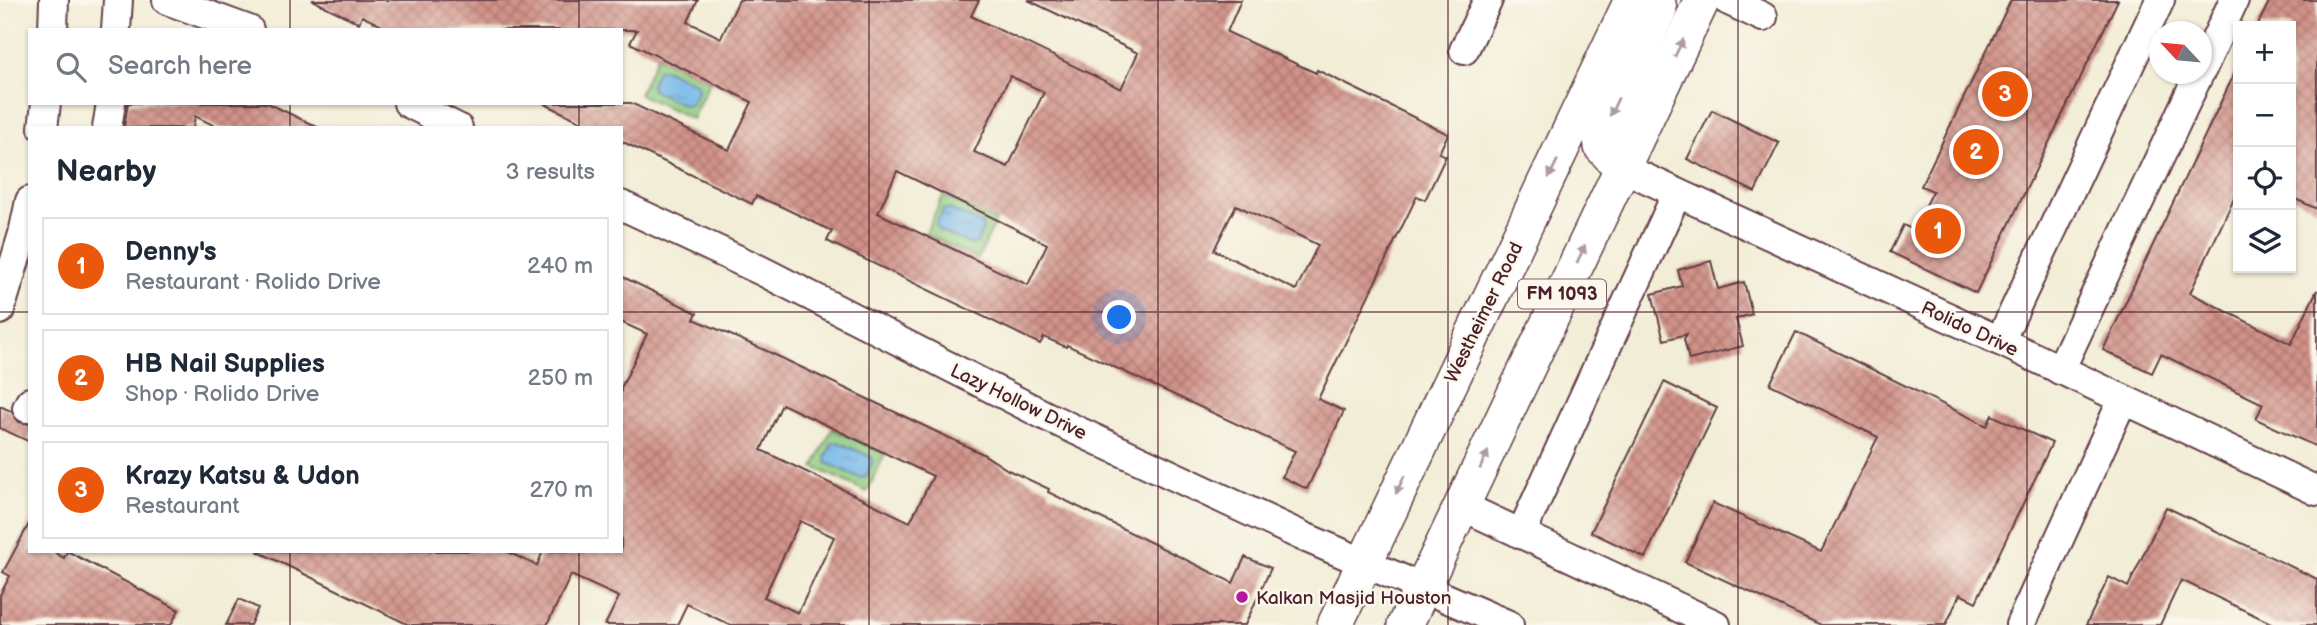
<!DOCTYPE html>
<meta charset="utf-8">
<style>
:root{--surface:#fff;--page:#f6f6f7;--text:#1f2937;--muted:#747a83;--line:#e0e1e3;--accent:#ea580c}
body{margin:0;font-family:"Balsamiq Sans",sans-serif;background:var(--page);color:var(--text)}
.controls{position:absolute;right:21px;top:21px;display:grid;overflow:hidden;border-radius:0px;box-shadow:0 2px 5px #0004}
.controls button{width:63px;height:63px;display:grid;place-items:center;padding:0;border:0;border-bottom:2px solid var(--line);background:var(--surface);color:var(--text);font:35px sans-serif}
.compass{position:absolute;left:2149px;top:21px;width:63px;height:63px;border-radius:50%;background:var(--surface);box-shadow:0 2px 5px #0004;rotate:296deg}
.you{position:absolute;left:1120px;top:318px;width:24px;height:24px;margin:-18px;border:5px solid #fff;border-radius:50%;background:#1a73e8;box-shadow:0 0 0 10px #1a73e833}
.badge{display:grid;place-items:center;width:46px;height:46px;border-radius:50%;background:var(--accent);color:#fff;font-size:23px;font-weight:700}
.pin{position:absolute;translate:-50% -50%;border:4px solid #fff;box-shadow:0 2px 7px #0006}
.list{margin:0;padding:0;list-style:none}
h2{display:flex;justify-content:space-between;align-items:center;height:91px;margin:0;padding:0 28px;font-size:30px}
h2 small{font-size:23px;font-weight:400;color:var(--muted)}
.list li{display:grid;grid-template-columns:46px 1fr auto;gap:21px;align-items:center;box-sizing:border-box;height:98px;margin:0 14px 14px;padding:0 14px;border:2px solid var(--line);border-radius:0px}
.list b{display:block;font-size:26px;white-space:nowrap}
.list p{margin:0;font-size:23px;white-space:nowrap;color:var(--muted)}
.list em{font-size:23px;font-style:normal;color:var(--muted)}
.icon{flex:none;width:38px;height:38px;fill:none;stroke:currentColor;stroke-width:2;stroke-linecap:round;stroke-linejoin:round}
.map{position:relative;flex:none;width:2317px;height:625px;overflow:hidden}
.search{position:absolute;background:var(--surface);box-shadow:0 2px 5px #0004;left:28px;top:28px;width:595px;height:77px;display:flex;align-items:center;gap:18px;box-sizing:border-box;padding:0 24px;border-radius:0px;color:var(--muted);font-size:26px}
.panel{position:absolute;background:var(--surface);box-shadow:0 2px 5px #0004;left:28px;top:126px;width:595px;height:427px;border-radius:0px}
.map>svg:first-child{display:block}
</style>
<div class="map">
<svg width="2317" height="625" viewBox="0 0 2317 625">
<defs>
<pattern id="water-ripples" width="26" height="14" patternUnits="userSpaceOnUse" patternTransform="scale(1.75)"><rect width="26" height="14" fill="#71b7e8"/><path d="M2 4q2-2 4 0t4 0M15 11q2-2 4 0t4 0" fill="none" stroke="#5f94bc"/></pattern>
<pattern id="building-cross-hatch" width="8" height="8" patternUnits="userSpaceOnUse" patternTransform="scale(1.75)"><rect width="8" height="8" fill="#d19389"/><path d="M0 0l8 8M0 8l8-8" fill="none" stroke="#ac7770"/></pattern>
</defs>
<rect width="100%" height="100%" fill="#fbf7ec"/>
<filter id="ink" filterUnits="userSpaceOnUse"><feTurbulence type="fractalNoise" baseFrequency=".0143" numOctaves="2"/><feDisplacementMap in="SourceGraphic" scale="14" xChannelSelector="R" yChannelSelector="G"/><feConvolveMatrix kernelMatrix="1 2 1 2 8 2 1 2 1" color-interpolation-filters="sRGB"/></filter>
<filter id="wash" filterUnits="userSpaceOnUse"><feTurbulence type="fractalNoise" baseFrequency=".00686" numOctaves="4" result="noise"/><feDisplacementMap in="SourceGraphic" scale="28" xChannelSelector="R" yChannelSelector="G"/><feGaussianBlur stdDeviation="1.57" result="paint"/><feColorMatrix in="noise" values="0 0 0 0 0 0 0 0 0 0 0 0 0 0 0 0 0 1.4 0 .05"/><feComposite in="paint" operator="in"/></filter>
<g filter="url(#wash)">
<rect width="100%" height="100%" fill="#f2edd6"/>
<g fill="#91cf85" stroke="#6e7758" stroke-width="2">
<path d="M657,56L710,81L692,119L639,94Z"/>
<path d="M943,196L996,221L978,259L925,234Z"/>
<path d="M832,429L885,454L867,492L814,467Z"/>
</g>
<g fill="url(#water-ripples)" stroke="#5e6b8a" stroke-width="2">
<path d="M664,69L697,84L698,90L691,104L686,106L652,90L651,84L657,70Z"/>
<path d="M949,209L982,224L983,229L977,243L971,245L938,230L936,223L943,210Z"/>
<path d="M838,442L871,457L872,463L866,477L860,478L827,463L826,457L832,443Z"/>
</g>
<g id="blocks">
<g fill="url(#building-cross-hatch)" fill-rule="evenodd">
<path d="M312,0H698L688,22L721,38L739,0H979L971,16L1121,89L1138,53L1028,0H1241L1227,32L1316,73L1317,70L1448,134L1439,153L1446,156L1425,200L1417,196L1318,399L1344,411L1307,489L1282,477L1295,451L1067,345L1066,347L1044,337L1040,344L827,241L832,231L782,207L756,196L752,204L621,141V128H594L543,103H631L729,150L752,102L630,43L637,30H390L362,16L359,23ZM1010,76L1044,92L1008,167L974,152ZM897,171L1047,244L1028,285L878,213ZM1236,205L1318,245L1296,290L1214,250Z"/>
<path d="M2011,0H2118L1976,293L1890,252L1903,225L1914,230L1933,191L1921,186Z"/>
<path d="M2270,0H2317V209L2291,197V26H2257Z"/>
<path d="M2238,66V190L2190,293L2291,344L2317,290V447L2256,419L2263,404L2161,354L2152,373L2103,350Z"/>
<path d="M128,103H268L319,128H219L195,116L193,128H124Z"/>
<path d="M1712,110L1779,143L1755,192L1687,159Z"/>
<path d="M1711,261L1718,289L1744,282L1752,314L1736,319L1743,346L1689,360L1684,339L1687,334L1664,340L1652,294L1682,286L1678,270Z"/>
<path d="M621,276L697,313L694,319L769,352L983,454L1008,470L1049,489L1048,492L1233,583L1245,557L1271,568L1245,625H730L687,604L677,625H605L619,597L571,575L547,625H409L257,551H506L537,566L543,551H621V388L647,334L621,322ZM782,404L933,476L910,522L761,450ZM800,521L834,537L798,613L764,597Z"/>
<path d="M1796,332L1987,426L1992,415L2052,443L1976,602L1960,594L1946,625H1821L1685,562L1713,503L1821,552L1878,437L1770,384Z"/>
<path d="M1664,382L1717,408L1645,558L1591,532Z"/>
<path d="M0,406L11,411L19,422L30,424V442L0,428Z"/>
<path d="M2166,507L2317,579V625H2275L2181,580L2160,625H2086L2109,577L2128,587Z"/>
<path d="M30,522V551H52L64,558L67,551L179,610L171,625H0V595L10,576L3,572Z"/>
<path d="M239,599L258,608L250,625H226Z"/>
</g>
</g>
</g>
<g filter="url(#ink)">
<use href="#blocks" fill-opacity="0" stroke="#633e45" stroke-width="2"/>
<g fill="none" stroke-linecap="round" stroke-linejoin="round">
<defs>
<g id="minor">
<path d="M167,0L249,30"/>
<path d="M1727,0L1763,17"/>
<path d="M53,30L54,0"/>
<path d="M116,30L118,0"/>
<path d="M1464,50L1488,0"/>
<path d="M2202,69L2234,0"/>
<path d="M408,103L458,128"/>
<path d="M43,128L46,103"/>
<path d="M107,128L111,103"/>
<path d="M1621,167L2000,341L2317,491"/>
<path d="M621,205L762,271L1048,417L1302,536L1509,625"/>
<path d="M0,310L23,234L30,201"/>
<path d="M2000,341L2160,0"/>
<path d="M2060,370L2199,74"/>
<path d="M27,408L30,402"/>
<path d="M1462,506L1716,625"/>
<path d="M1521,534L1677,193"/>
<path d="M2020,625L2123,399"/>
</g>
<g id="major">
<path d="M1621,167L1602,147L1601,136L1659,9L1657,0"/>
<path d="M1335,625L1632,0"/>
<path d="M1405,625L1702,0"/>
</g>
</defs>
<use href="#minor" stroke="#633e45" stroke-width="32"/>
<use href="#major" stroke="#633e45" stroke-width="38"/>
<use href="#minor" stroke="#fff" stroke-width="28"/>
<use href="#major" stroke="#fff" stroke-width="35"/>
</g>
<defs><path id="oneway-solid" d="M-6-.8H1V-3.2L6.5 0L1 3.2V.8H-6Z" transform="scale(1.75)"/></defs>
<g fill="#ae9aa0">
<use href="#oneway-solid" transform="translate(1679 48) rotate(-64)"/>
<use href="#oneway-solid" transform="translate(1614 107) rotate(115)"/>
<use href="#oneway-solid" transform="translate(1553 169) rotate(116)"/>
<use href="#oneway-solid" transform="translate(1581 254) rotate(-65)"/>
<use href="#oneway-solid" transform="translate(1484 460) rotate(-65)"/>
<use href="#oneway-solid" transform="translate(1400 485) rotate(115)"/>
</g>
</g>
<path fill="none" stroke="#4a1f2b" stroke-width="2" stroke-opacity="0.55" d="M290,0V30M579,0V30M869,0V625M1158,0V625M1448,0V625M1738,0V625M2027,0V625M290,103V128M579,103V128M0,312H30M621,312H2317M290,551V625M579,551V625"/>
<circle fill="#b5179e" stroke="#fbf7ec" stroke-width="2.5" cx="1242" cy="597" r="7"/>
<g text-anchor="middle" stroke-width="5" stroke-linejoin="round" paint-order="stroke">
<rect fill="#fbf7ec" stroke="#7f6065" stroke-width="2" x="1518" y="279.5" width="88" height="29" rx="5"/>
<g font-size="18" font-weight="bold" fill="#4a1f2b">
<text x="1562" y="300">FM 1093</text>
</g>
<g font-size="19" fill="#4a1f2b" stroke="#fbf7ec">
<text transform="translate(1483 312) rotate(-64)" y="7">Westheimer Road</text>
<text transform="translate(1970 328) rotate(25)" y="7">Rolido Drive</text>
<text transform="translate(1019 401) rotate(26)" y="7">Lazy Hollow Drive</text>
</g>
<g font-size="19" fill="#4a1f2b" stroke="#fbf7ec" text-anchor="start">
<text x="1256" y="604">Kalkan Masjid Houston</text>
</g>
</g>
</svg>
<div class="controls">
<button>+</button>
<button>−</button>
<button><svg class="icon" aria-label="locate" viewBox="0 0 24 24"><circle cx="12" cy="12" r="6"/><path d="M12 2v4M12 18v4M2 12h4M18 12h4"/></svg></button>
<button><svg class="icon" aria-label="layers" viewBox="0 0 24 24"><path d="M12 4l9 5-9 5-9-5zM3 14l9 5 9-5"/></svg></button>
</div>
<svg class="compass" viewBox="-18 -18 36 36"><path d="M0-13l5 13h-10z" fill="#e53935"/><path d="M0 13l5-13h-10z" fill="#747a83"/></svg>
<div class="you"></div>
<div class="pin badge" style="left:1938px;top:231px">1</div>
<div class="pin badge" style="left:1976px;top:152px">2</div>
<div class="pin badge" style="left:2005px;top:94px">3</div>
<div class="search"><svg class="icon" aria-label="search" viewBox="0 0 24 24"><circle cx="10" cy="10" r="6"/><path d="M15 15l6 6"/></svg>Search here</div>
<section class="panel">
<h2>Nearby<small>3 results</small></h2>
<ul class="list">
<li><span class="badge">1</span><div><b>Denny's</b><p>Restaurant · Rolido Drive</p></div><em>240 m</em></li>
<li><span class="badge">2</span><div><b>HB Nail Supplies</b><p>Shop · Rolido Drive</p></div><em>250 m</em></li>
<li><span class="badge">3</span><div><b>Krazy Katsu &amp; Udon</b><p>Restaurant</p></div><em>270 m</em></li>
</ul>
</section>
</div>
